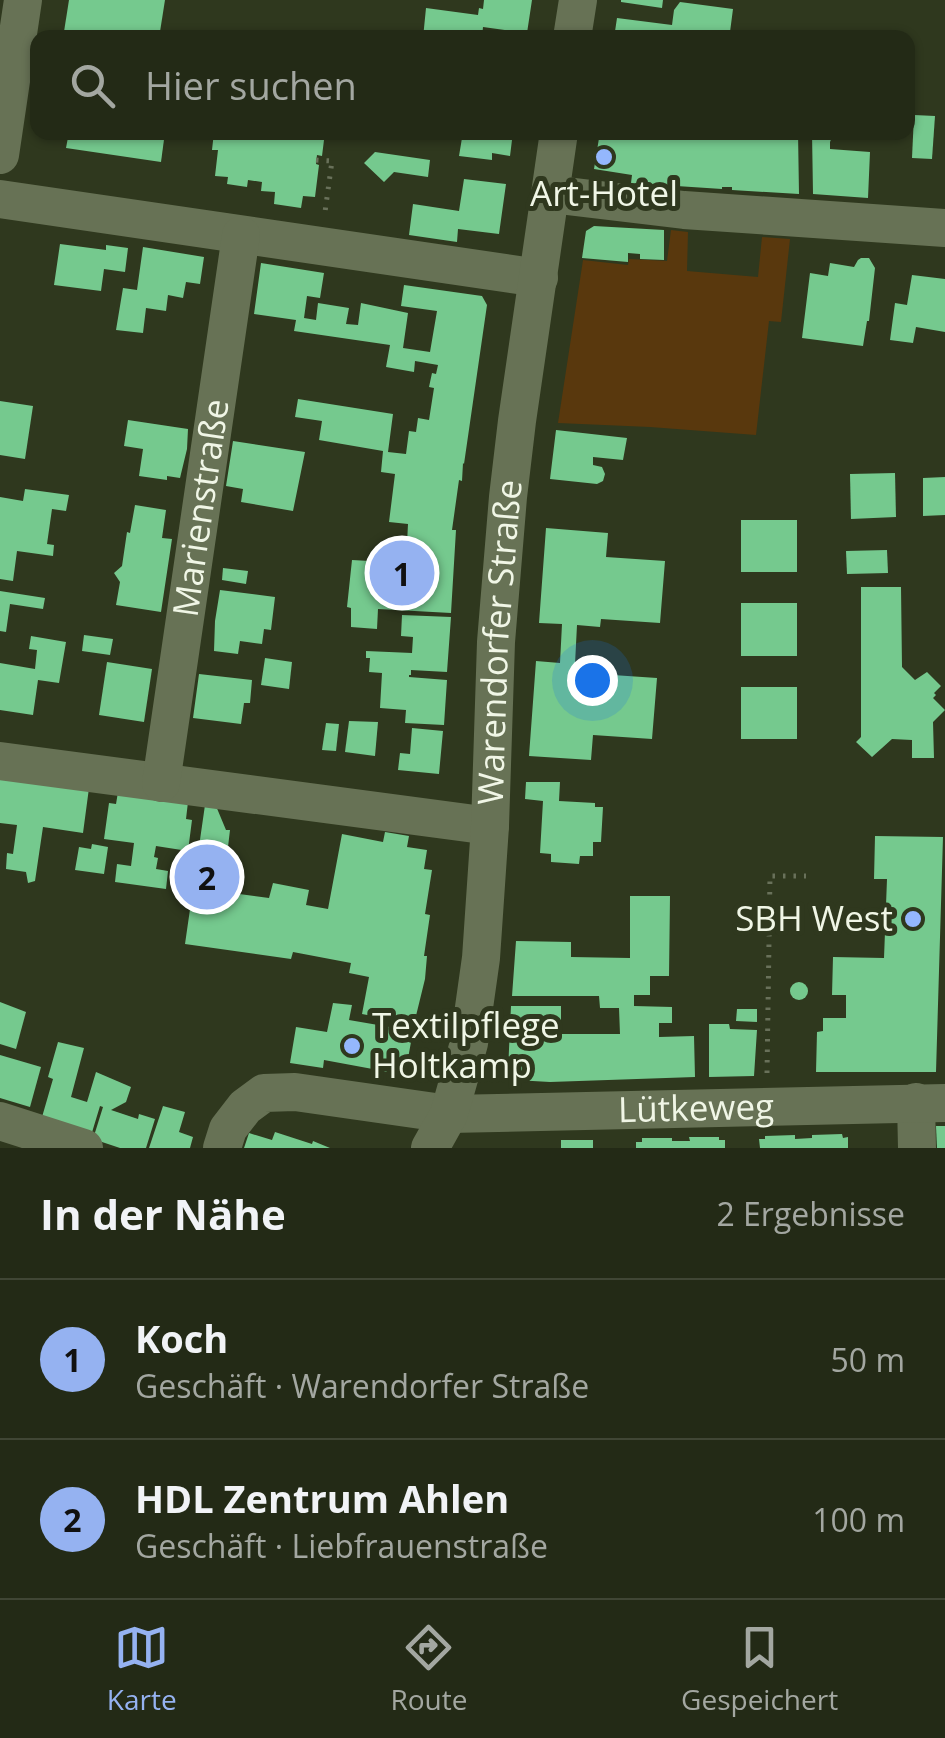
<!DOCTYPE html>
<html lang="de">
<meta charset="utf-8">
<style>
:root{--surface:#232a16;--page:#2f3623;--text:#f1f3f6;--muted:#a3a7a1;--line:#404635;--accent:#95b2f1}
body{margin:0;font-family:"Open Sans",sans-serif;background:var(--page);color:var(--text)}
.you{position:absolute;left:592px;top:680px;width:35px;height:35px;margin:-25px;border:8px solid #fff;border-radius:50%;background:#1a73e8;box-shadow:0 0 0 15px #1a73e833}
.badge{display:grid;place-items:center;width:65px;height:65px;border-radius:50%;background:var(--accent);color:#111;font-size:32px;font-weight:700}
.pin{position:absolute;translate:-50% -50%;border:5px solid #fff;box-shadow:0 2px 10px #0006}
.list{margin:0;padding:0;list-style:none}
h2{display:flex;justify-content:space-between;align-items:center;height:130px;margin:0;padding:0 40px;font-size:42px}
h2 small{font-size:32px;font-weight:400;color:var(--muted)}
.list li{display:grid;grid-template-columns:65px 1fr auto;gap:30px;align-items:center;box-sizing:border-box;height:160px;padding:0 40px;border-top:2px solid var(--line)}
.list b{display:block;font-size:38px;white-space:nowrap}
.list p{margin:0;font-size:32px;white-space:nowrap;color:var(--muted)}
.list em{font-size:32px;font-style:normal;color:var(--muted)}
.icon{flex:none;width:55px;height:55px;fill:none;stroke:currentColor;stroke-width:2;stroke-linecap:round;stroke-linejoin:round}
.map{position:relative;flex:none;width:945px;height:1148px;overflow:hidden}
.search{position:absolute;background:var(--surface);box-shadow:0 2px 8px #0004;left:30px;right:30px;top:30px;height:110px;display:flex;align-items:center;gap:25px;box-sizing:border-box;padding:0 35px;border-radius:20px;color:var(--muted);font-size:38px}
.sheet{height:450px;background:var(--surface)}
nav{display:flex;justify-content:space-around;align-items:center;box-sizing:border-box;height:140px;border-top:2px solid var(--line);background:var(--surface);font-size:28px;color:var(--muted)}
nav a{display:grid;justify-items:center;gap:5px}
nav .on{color:var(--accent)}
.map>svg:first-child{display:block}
</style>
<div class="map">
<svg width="945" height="1148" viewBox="0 0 945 1148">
<rect width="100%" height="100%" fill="#2f381e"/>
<path fill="#59380d" d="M671,230L688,232L687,271L758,277L762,237L790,239L781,322L769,321L756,435L650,427L558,423L583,260L628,265L629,259L667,261Z"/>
<g fill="#75c98e">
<path d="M69,0H165L159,38H63Z"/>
<path d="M484,0H532L527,33L483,27L482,38H423L426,8L478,15L479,8L483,9Z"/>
<path d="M621,0H663L662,8L621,2Z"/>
<path d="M680,2L733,9L730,32H724L723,38H679L660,35V38H614L617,18L672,25L674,10Z"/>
<path d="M914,115L935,116L932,159L912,158Z"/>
<path d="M69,132H165L161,162L66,148Z"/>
<path d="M214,132H325L322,156L317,155L316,164L319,165L315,197L303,196L301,208L274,204L275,192L261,191L262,182L248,180L247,187L227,184L228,177L215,176L218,150H212Z"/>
<path d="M463,132H513L510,156L492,153V160L459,156Z"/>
<path d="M600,132H798L799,194L732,190V187H722V189L631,183L632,175L594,169Z"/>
<path d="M812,132H834L830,142V149L870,152L868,198L813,194Z"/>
<path d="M375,152L430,160L428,177L394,172L384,182L364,163Z"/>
<path d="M464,179L506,184L499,234L458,229L457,242L409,235L413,204L459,211Z"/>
<path d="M594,226L664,230V260L640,259V254L628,253V262L582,258L586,231Z"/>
<path d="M60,244L106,250V245L128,248L125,272L104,269L101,291L54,285Z"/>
<path d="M143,247L204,257L200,284L186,282L183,298L168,295L166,311L146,308L143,333L116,330L123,288L137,290Z"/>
<path d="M861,258H869L875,268L869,321H867L863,346L802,338L810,273L828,276L830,263L854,267L858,260Z"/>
<path d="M261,263L324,273L320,298L307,296L304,318L316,320L318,303L349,308L346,324L358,325L361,303L408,313L403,348L430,352L437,311L401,306L404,285L482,296L487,305L464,464L463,463L462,481L459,480L452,530H456L451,613L378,609L377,629L351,627V608L347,607L352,560L406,563L408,524L389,522L395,474L381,472L383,451L319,440L322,421L295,417L298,399L393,414L388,452L406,454L409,431L416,432L418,418L429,420L434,388L429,387L432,373L436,374L438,365L415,361L414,372L386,367L390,345L294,331L296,320L254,314Z"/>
<path d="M912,275L945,279V332L916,327L913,343L890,340L895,303L907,305Z"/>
<path d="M0,401L33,406L25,459L0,455Z"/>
<path d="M128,420L188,429L187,449L180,478L167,476V480L139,476L143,449L124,446Z"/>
<path d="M556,430L627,438L623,460L593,457V465L602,467L605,474L603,481L597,484L550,479Z"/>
<path d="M233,441L305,452L293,511L241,502L243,489L226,486Z"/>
<path d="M895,473L896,517L851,519L850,474Z"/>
<path d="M945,477V515L923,516V478Z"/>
<path d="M25,489L69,495L66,511L52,509L47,544L54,545L53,556L17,551L13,581L0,579V497L23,501Z"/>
<path d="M135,505L166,510L162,538L172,539L161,612L116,605L120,582L114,573L122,566L127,532L130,533Z"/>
<rect x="741" y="520" width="56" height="52"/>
<path d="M546,528L608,533L606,557L665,561L660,623L601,619L600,627L577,625L575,664L599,666L598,674L657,678L652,739L593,735L591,760L529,756L536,661L560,663L562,624L539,623Z"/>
<path d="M887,550L888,573L847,574L846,551Z"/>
<path d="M223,568L248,571L246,584L222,580Z"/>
<path d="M861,587H901L902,667L915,680L927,672L941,686L934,693L936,695L933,698L945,710L933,722L934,758H912V740L892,739L872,757L856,742L861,737Z"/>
<path d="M220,590L275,597L271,630L264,629L262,644L240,641L238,654L214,651L215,621Z"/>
<path d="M0,591L45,598L43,609L10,604L6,632L0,631Z"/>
<rect x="741" y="603" width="56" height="53"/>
<path d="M402,615L451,617L447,672L411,670V675H409V677L447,680L444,725L405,723L406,710L380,708L382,673L369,672L370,658H366V651L412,653L413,637L401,636Z"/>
<path d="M84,635L113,639L110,655L82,651Z"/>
<path d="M31,636L66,642L59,683L38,680L33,715L0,710V663L35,669L37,650L29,649Z"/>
<path d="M265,658L292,662L289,689L261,685Z"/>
<path d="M107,662L152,669L144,722L99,715Z"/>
<path d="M199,674L252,680L250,703H244L241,724L193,718Z"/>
<rect x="741" y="687" width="56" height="52"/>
<path d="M349,721L378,722L375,756L345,752Z"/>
<path d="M326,723L339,724L336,751L322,750Z"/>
<path d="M412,728L443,731L439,774L398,770L400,753L410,754Z"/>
<path d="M0,776L89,788L83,833L43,827L35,881L28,883L26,872L6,869L7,853L13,854L17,825L0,823Z"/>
<path d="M526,782H560L559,801L595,803V807H603L601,842H593V856H580L579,864L551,862V854L540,853L543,801L525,799Z"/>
<path d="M118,792L188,802L186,819L192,820L188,851L156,846L154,857L158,858L156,869L168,871L166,889L115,882L117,864L131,866L134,843L104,839L109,803L116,804Z"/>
<path d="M205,805L216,806L226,830H230L226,864L221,863L217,891L269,898L273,883L309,890L306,905L328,909L342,834L383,842L385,832L409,836L407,847L427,850L424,869L432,870L425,914L430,915L424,956H427L425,979L414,1024L362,1014L369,977L349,973L351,963L293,952L291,959L185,944Z"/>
<path d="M875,836L943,837L936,1072H816L817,1032L823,1031V1018H846V995H832L833,957L884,958L887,879H874Z"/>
<path d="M92,844L108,847L104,874L75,870L79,847L91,849Z"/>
<path d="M630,896H670L669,976H650V995H634V1006L672,1007V1023H659V1037L694,1036L695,1077L550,1082L515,1080L508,1071L511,1006H561V1034H620L619,1008H600L599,996H512L516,941L571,942V957L630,958Z"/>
<circle cx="799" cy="991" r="9"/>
<path d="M0,1002L26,1012L16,1049L0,1044Z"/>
<path d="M333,1003L352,1005L349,1020L413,1031L405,1075L324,1060L323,1068L290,1063L296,1027L327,1032Z"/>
<path d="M737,1009H757V1022L736,1021Z"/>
<path d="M709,1024H729L730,1029L757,1030L754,1076L709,1077Z"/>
<path d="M58,1042L84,1048L71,1097L87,1102L96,1072L131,1087L126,1102L111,1110L138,1119L139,1114L155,1119L146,1148H120L93,1139L103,1107L100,1106L90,1139L40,1124L53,1079L48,1077Z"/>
<path d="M0,1055L41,1067L30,1107L0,1098Z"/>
<path d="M163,1106L185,1112L179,1132L193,1137L190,1148H149Z"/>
<path d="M936,1126H945V1148H937Z"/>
<path d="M275,1132L312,1144L313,1141L330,1148H244L249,1133L272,1140Z"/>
<path d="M842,1134L843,1138L848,1137V1148H760L759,1139H765V1136L795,1135V1139L812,1138V1135Z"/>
<path d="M689,1137H719V1140H725V1148H636V1142H642V1138H672V1141H690Z"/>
<rect x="561" y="1140" width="32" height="8"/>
</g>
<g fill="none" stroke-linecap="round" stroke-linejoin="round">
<g stroke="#69715a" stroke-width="5" stroke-dasharray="2.5 8" stroke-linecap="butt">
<path d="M316,160L332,161L325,212"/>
<path d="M767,1073L770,876H806"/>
</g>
<g stroke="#677255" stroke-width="38">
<path d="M572,38L578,0"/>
<path d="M0,155L23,0"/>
<path d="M550,194L684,210L945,228"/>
<path d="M0,199L539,278"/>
<path d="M0,761L490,826"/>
<path id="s1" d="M161,783L241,235"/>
<path d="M916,1102L917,1148"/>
<path d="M0,1121L84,1148"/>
<path id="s2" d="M222,1148L228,1129L245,1107L264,1093L295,1092L449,1114L945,1103"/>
<path id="s3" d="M430,1148L449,1114L469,1043L481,958L490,826L496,642L508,497L517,421L559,132"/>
</g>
</g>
<g fill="#94b7fd" stroke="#2f381e" stroke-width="4">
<circle cx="604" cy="157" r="10"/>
<circle cx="913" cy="919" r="10"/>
<circle cx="352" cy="1046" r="10"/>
</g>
<g text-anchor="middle" stroke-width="10" stroke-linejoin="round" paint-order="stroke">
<g font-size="35" fill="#f0f6e6" stroke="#2f381e">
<text x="604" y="206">Art-Hotel</text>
<text x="893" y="931" text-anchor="end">SBH West</text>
<text x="372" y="1038" text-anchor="start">Textilpflege<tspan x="372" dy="40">Holtkamp</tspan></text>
</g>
<g font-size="35" fill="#f0f6e6" stroke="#2f381e">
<text dy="12" stroke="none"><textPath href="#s1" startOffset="278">Marienstraße</textPath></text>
<text dy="12" stroke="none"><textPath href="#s3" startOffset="515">Warendorfer Straße</textPath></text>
<text dy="12" stroke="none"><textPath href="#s2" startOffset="505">Lütkeweg</textPath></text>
</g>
</g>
</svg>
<div class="you"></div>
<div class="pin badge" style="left:402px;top:573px">1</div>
<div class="pin badge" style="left:207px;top:877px">2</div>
<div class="search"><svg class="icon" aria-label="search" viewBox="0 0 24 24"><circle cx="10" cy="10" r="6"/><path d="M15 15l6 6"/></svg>Hier suchen</div>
</div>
<section class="sheet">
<h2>In der Nähe<small>2 Ergebnisse</small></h2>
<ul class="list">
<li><span class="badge">1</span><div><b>Koch</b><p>Geschäft · Warendorfer Straße</p></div><em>50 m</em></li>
<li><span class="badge">2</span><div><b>HDL Zentrum Ahlen</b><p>Geschäft · Liebfrauenstraße</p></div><em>100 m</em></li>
</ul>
</section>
<nav>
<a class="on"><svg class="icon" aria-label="map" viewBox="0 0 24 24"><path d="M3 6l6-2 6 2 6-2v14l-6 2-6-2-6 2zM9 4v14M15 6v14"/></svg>Karte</a>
<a><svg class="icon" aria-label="directions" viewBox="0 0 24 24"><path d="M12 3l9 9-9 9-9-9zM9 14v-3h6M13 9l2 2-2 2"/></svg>Route</a>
<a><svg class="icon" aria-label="saved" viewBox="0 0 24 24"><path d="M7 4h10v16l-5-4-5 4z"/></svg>Gespeichert</a>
</nav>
